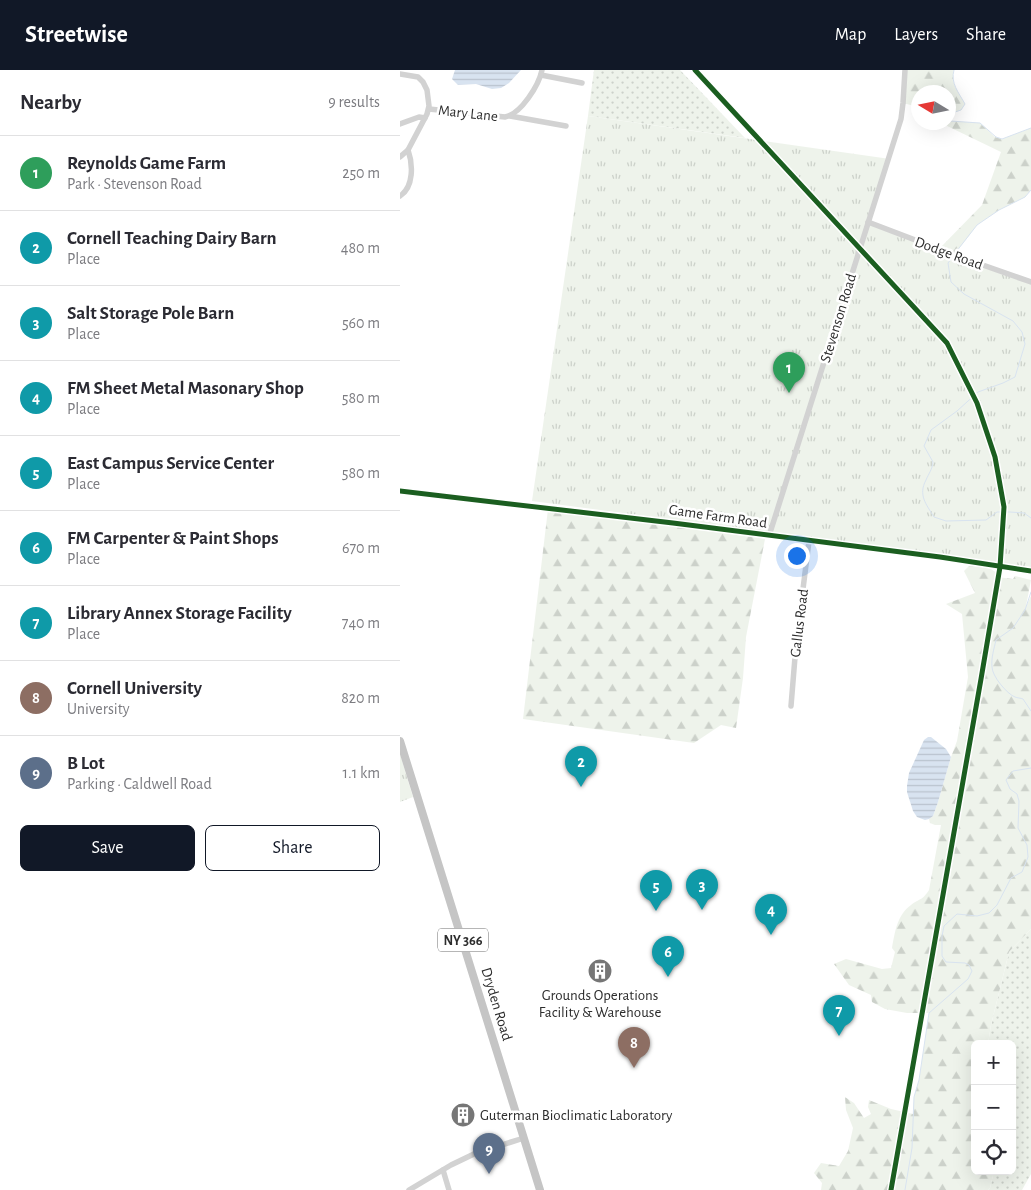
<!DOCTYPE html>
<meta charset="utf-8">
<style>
:root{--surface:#fff;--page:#f7f7f7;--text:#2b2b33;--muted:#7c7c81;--line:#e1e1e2;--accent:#111827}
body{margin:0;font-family:"Alegreya Sans",sans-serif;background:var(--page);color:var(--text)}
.controls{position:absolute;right:15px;bottom:15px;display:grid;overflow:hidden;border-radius:8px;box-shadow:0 5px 20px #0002}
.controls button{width:45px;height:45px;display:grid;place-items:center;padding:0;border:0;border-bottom:1px solid var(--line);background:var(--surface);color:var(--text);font:25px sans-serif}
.compass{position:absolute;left:511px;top:15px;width:45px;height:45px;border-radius:50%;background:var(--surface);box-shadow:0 5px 20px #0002;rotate:280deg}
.you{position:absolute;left:396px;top:485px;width:18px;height:18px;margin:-12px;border:4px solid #fff;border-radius:50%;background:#1a73e8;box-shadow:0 0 0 8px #1a73e833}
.badge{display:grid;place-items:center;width:32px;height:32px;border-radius:50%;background:var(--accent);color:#fff;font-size:16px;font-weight:700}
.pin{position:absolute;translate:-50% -41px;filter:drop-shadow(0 1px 2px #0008)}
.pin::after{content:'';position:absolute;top:26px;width:18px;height:15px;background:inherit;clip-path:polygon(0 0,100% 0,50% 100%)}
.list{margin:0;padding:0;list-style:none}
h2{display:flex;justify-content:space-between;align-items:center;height:65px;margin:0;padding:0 20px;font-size:21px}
h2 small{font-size:16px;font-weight:400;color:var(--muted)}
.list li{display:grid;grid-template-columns:32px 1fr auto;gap:15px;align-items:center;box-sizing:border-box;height:75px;padding:0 20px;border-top:1px solid var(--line)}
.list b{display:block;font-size:19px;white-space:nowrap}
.list p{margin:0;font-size:16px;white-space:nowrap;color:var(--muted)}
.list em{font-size:16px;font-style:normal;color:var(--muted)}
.actions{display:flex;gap:10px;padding:15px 20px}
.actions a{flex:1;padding:11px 0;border:1px solid var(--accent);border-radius:8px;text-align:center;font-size:18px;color:var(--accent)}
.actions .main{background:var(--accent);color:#fff}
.icon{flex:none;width:28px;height:28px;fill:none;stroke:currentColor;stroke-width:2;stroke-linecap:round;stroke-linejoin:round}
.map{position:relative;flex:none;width:631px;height:1120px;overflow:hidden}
header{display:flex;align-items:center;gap:30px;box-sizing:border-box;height:70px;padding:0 25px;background:var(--accent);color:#fff}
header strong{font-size:24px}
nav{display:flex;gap:28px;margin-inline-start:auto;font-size:18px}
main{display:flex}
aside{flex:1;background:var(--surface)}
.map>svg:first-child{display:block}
</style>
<header>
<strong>Streetwise</strong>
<nav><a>Map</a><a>Layers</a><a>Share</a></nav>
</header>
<main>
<aside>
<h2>Nearby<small>9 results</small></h2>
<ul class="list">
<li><span class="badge" style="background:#2e9e5b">1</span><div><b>Reynolds Game Farm</b><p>Park · Stevenson Road</p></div><em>250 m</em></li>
<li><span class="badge" style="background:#0f9aa8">2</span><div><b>Cornell Teaching Dairy Barn</b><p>Place</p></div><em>480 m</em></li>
<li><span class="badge" style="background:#0f9aa8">3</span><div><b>Salt Storage Pole Barn</b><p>Place</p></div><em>560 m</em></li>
<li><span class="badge" style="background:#0f9aa8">4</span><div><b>FM Sheet Metal Masonary Shop</b><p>Place</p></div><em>580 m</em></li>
<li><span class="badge" style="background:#0f9aa8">5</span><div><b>East Campus Service Center</b><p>Place</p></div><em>580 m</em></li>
<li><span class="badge" style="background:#0f9aa8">6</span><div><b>FM Carpenter &amp; Paint Shops</b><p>Place</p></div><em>670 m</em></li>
<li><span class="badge" style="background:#0f9aa8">7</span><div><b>Library Annex Storage Facility</b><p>Place</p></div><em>740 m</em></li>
<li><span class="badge" style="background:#8d6e63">8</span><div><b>Cornell University</b><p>University</p></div><em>820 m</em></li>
<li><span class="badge" style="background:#5c6f8a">9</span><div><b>B Lot</b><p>Parking · Caldwell Road</p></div><em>1.1 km</em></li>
</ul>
<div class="actions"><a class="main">Save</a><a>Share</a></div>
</aside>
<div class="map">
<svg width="631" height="1120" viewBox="0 0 631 1120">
<defs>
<pattern id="grass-dots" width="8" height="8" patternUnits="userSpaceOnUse" patternTransform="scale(1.25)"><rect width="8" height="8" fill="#eef3eb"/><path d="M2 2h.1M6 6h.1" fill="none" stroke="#ccd1ca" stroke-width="1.8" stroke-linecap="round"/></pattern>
<pattern id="forest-firs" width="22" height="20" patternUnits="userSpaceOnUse" patternTransform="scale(1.25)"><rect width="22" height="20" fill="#eef3eb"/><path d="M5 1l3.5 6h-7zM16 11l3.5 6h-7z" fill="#ccd1ca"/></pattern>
<pattern id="park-tufts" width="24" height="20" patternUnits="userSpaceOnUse" patternTransform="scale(1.25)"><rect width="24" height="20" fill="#eef3eb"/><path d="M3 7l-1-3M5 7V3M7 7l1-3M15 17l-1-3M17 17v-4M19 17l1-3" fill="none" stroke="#ccd1ca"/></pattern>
<pattern id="water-rules" width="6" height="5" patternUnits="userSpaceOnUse" patternTransform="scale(1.25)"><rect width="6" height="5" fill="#d8e3f0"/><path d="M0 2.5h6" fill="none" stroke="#bac3ce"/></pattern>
</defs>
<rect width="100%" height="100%" fill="#fff"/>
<g fill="url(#grass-dots)">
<path d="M194,0H280L345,68L188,46Z"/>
<path d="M631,859V1104L622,1120H588L590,1118L594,1101H612V974H588L591,955L609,882Z"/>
</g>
<g fill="url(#forest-firs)">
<path d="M505,0H554C550,13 559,23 565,34L561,40L549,44L548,22H518V37L503,33Z"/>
<path d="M548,44L551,51L580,53L595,67L602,69L631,58V120L625,127L599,140L577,155L554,185L539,179L582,135L601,82L541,53L548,52Z"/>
<path d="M148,439L365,469L346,567L343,608L336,658L321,655L294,673L123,649Z"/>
<path d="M569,496C578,497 592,496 597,504V507L613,509L615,506L631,510L626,536L631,526V859L609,882L591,955L588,974H575V1101H594L590,1118L588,1120H421L422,1113L414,1103L421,1093L439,1096L448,1081L453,1058L446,1040L445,1027L454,1033L464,1048L471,1044L468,1037L469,1030L491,1039L513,1044L514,1027L519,1010L529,943H507L485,939L472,932L471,925L449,915L434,894L446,889L482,899L491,898L495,882L492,878C495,862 497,845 511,835C520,828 522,831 529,820L541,755H535L530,753L529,749L533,746L538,732L551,687L557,671L568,607L562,544L546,534L575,523L564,501Z"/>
</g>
<g fill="url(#park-tufts)">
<path d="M188,46L490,89L470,153L631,214V497L132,431Z"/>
<path d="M0,684L13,727L0,732Z"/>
</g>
<g fill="url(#water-rules)">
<path d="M55,0H121L109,13L101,18L92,19L76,14L58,15L52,9Z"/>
<path d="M528,667H531L546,679L551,687L538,732L533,746L529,749L525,750L517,747L513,741L507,722V716L509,703L524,670Z"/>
</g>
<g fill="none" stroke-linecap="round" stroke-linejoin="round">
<g stroke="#d8e3f0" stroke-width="1">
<path d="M548,44L550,51L580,53L596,67L602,69L631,58"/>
<path d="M549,44L561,40L565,34C559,23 550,13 554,0"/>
<path d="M556,182L577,155L599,140L625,127L631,120"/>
<path d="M552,188L548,193L551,212L564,224L613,251L622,262L625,274L615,307L603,313L578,322L557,341L531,360L524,376L533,392C532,400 529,403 526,410C518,425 526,434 534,447L546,451L586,450L597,442H610L624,443L631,448"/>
<path d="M631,522L625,540L613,558L596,570C594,579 591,588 592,597C592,606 607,624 615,627C617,628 621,628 623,629L631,641"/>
<path d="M505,1120L512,1078L514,1027L519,1010L529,943L568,909L572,901L569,895L565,893L546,892L542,886V866L544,856L557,844L577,846L589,843L597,835L611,808L622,802L628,787L627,775L618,758L619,731L617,724L610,719L606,710L613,701L631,698"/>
</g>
<g stroke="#d2d2d2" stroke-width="5.5">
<path d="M0,4L18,7L23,12L27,20L29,36L27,44L8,80L0,87"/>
<path d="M141,5L182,13"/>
<path d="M29,39L105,47C121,44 139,15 142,0"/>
<path d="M110,46L166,56"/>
<path d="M0,54L19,47L25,48"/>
<path d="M0,126C14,117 13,94 8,80"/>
<path d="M468,152L560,187L631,212"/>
<path d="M0,421L273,453L540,487L631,501"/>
<path d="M369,466L501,49L503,33L505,0"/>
<path d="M391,636L396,575L409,471"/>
<path d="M43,1100L49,1120"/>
<path d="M9,1120L51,1095L76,1083L124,1068"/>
</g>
<path stroke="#c5c5c5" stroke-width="8" d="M0,671L140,1120"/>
<defs>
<g id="cycleway">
<path d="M295,0L547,273L577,333L595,387L604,437L600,497L581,609L491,1120"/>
<path d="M0,421L273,453L540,487L631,501"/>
</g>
</defs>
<use href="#cycleway" stroke="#fff" stroke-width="8"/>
<use href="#cycleway" stroke="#1b5e20" stroke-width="5"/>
</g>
<defs>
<symbol id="building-disc" viewBox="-11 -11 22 22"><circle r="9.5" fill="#767676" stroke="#fff"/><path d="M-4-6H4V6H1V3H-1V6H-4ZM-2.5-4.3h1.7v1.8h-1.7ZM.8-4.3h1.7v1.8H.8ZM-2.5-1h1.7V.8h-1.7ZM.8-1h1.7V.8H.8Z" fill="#fff"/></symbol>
</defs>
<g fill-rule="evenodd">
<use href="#building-disc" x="186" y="887" width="28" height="28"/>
<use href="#building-disc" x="49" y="1031" width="28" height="28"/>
</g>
<g text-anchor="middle" stroke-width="5" stroke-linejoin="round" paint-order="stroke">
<rect fill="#fff" stroke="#6c6c6c" stroke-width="1" x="38" y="858.5" width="50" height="23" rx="4"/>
<g font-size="14" font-weight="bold" fill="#2d2d2d">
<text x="63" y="875">NY 366</text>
</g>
<g font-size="15" fill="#2d2d2d" stroke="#fff">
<text transform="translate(68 43) rotate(6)" y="5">Mary Lane</text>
<text transform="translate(549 183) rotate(20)" y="5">Dodge Road</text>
<text transform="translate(438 248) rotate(-73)" y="5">Stevenson Road</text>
<text transform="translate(318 446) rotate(8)" y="5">Game Farm Road</text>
<text transform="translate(399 553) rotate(-83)" y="5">Gallus Road</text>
<text transform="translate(97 934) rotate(73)" y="5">Dryden Road</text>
</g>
<g font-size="15" fill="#2d2d2d" stroke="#fff">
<text x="200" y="930">Grounds Operations<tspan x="200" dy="17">Facility &amp; Warehouse</tspan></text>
<text x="80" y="1050" text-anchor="start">Guterman Bioclimatic Laboratory</text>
</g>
</g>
</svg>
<div class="controls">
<button>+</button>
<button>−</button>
<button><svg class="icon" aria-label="locate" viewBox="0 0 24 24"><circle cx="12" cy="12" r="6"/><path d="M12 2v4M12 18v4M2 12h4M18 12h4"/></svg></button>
</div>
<svg class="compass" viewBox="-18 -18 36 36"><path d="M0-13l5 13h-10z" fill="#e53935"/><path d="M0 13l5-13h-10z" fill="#7c7c81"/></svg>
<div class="you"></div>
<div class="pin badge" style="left:389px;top:323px;background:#2e9e5b">1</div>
<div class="pin badge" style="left:181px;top:717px;background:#0f9aa8">2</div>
<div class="pin badge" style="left:302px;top:840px;background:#0f9aa8">3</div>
<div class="pin badge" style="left:371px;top:865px;background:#0f9aa8">4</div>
<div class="pin badge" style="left:256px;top:841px;background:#0f9aa8">5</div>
<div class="pin badge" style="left:268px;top:907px;background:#0f9aa8">6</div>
<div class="pin badge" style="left:439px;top:966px;background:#0f9aa8">7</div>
<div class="pin badge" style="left:234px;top:998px;background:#8d6e63">8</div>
<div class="pin badge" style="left:89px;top:1104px;background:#5c6f8a">9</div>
</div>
</main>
